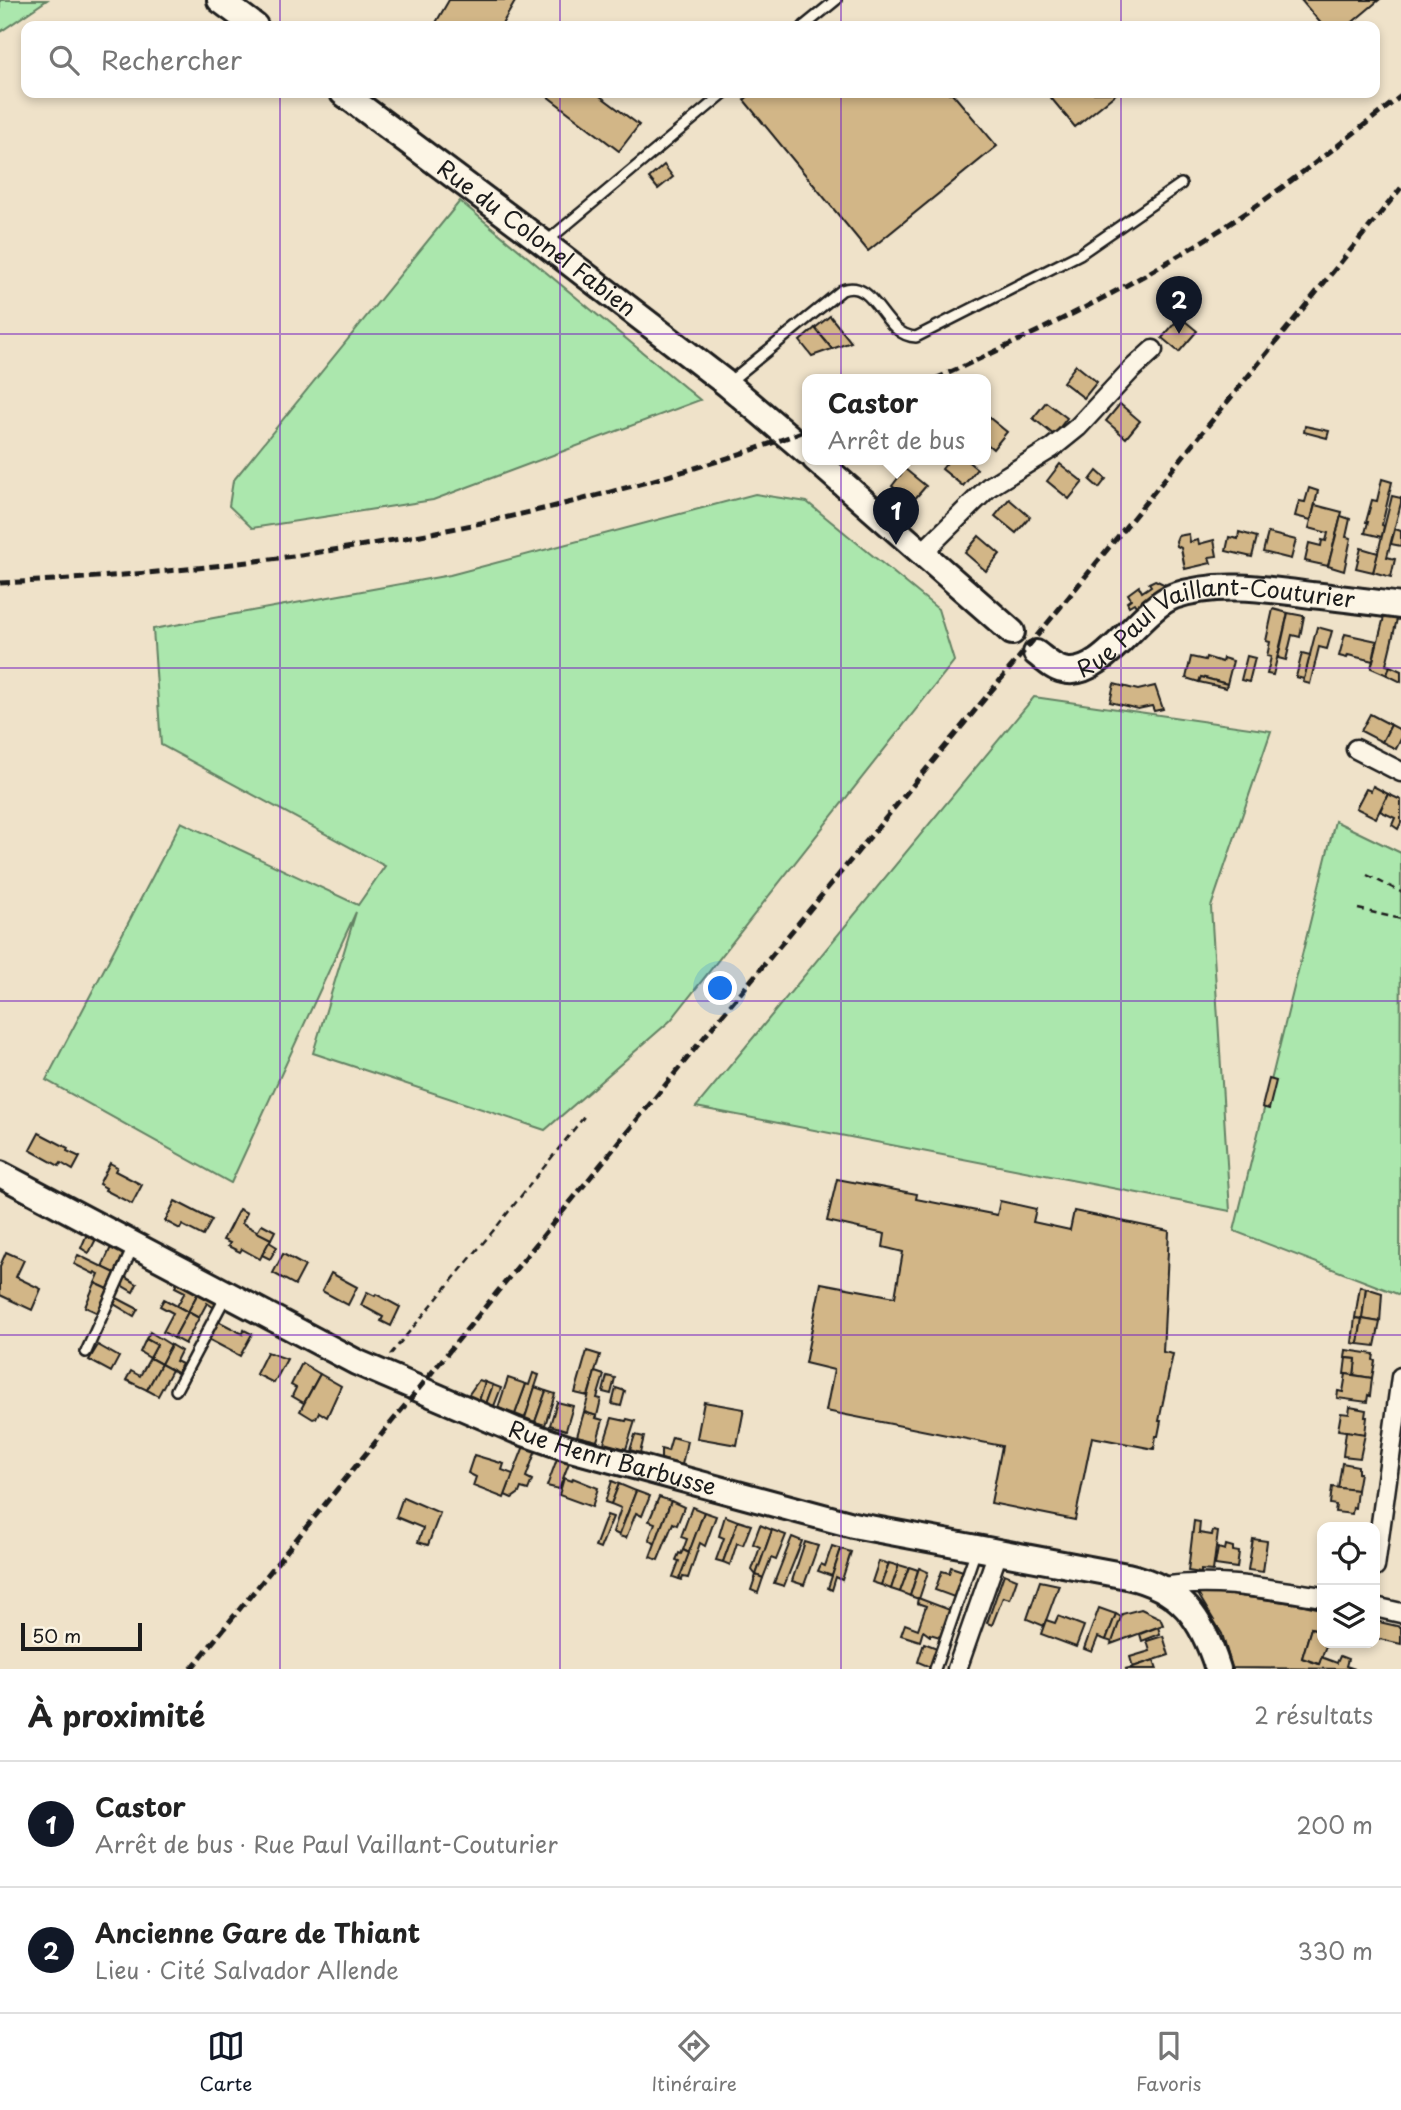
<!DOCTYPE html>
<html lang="fr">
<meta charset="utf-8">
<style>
:root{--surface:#fff;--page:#f2f2f2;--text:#222;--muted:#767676;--line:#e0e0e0;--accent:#111827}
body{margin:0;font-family:"Playpen Sans",sans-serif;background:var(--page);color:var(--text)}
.controls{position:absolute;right:21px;bottom:21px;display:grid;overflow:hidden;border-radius:14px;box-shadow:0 4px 10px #0003}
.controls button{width:63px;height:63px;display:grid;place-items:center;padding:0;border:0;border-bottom:2px solid var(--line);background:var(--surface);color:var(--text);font:35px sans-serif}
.scale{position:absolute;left:21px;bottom:18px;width:121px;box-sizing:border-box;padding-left:7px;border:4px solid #1c1c1c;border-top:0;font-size:19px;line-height:24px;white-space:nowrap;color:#1c1c1c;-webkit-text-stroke:5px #fcf5e5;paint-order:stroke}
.you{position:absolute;left:721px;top:989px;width:24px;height:24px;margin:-18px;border:5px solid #fff;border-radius:50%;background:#1a73e8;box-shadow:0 0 0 10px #1a73e833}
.badge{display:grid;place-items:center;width:46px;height:46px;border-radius:50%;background:var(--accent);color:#fff;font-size:23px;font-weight:700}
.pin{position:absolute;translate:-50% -58px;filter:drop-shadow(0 2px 4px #0008)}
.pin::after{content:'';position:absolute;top:37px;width:24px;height:21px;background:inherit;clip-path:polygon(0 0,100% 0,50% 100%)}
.popup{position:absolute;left:802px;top:374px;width:189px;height:91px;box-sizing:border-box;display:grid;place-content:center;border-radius:14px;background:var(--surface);filter:drop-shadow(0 2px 5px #0005);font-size:23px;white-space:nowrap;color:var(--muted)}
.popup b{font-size:26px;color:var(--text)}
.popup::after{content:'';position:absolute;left:50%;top:100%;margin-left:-14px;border:14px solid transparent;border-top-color:var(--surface)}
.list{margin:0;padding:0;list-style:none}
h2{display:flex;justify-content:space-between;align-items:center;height:91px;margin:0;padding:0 28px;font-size:30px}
h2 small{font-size:23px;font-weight:400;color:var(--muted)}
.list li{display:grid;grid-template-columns:46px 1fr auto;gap:21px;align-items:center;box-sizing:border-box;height:126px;padding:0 28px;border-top:2px solid var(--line)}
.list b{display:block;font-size:26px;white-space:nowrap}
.list p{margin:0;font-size:23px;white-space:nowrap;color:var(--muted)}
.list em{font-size:23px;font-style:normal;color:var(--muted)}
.icon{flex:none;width:38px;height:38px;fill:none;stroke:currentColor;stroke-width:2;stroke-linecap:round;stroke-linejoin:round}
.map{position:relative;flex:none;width:1401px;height:1669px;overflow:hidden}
.search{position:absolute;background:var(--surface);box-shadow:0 4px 10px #0003;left:21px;right:21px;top:21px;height:77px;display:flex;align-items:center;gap:18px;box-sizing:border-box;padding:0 24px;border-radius:14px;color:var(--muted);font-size:26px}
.sheet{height:343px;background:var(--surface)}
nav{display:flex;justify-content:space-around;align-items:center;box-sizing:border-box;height:98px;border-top:2px solid var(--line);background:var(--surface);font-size:19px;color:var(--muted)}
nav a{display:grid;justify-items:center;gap:4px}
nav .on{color:var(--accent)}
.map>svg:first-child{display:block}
</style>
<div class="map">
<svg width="1401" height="1669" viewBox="0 0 1401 1669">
<rect width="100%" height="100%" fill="#efe2c9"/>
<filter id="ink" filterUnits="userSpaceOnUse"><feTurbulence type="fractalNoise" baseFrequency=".0143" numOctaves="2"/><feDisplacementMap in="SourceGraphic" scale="14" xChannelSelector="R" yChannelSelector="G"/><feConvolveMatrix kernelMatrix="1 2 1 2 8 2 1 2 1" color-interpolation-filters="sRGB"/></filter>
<g filter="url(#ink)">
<g fill="#abe7ad" stroke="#648264" stroke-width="2">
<path d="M0,0H47L0,32Z"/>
<path d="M460,201L700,400L433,500L252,528L229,506L233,481Z"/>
<path d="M755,494L807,502L938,609L954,661L671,1020L545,1130L313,1053L356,912L231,1183L46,1080L181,822L358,905L385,866L161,745L153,629L450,575Z"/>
<path d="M1034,697L1271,731L1211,907L1230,1211L696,1107Z"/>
<path d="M1335,821L1401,853L1400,1295L1234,1231Z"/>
</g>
<g fill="#d2b687" stroke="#1c1c1c" stroke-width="2">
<path d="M449,0H516L501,26H434Z"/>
<path d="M1301,0H1379L1348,26H1323Z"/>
<path d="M543,93H596L639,125L619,151Z"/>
<path d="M752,93H952L997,146L868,251L744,100Z"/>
<path d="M1047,93H1117L1075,127Z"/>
<path d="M664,165L673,177L658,189L649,178Z"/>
<path d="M830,316L851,342L832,349L815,328Z"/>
<path d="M1180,317L1197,331L1179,352L1162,338Z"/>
<path d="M815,328L832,349L812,356L800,341Z"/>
<path d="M1076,365L1097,382L1084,398L1063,382Z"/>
<path d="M1046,402L1067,418L1054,435L1033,418Z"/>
<path d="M1120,404L1140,421L1126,438L1106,421Z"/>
<path d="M986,415L1007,432L993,449L985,442Z"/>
<path d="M1305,426L1329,431L1327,438L1304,432Z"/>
<path d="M950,459H965L977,469L963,486L942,469Z"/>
<path d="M1060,464L1083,482L1069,499L1047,481Z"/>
<path d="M905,469L926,486L912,502L892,486Z"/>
<path d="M1097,471L1106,479L1099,488L1090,480Z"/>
<path d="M1382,479L1392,482L1382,525L1384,526L1382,537L1365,533L1368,522H1366L1372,500L1377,501Z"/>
<path d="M1309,488L1318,491L1311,520L1295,516L1299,501L1305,502Z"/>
<path d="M1392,496L1401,498V503L1387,557L1395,559L1391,577L1373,572Z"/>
<path d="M1009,499L1030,517L1016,533L995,516Z"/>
<path d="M1315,505L1342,512L1328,566L1305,561L1309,543L1321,546L1322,540L1326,541L1328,533L1309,528Z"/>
<path d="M1341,516L1350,519L1346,537L1351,538L1344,571L1328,566Z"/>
<path d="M1395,529L1401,531V546L1391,544Z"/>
<path d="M1239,532L1257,537L1252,557L1226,551L1229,537L1238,539Z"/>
<path d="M1268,533L1296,540L1291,559L1263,552Z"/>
<path d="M1189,534L1190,542L1198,540L1199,544L1214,540L1217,556L1209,557L1211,563L1185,569L1181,548L1177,546L1176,541L1178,536Z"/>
<path d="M979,536L1000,554L986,571L965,553Z"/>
<path d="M1361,548L1378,553L1373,572L1356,568Z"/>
<path d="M1155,580L1170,587L1138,609L1134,603L1129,606L1127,602L1131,599L1128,594L1139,586L1142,592L1151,586L1149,583Z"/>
<path d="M1273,609L1288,613L1273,675L1267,674L1271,657L1267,656L1270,642L1266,641Z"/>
<path d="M1288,613L1304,616L1300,637L1292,635L1286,660L1278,658Z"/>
<path d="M1384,617L1397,619L1386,665L1390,666L1387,675L1371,668Z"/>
<path d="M1317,627L1332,631L1327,649L1319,647L1310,684L1303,682Z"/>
<path d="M1345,634L1377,641L1373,661L1348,655L1347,658L1339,656Z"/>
<path d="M1302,653L1310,655L1304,679L1296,677Z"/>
<path d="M1247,656L1255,658L1249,682L1241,680Z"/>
<path d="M1191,657L1205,660L1206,657L1222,662L1223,658L1233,661L1227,684L1201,677L1199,682L1186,678Z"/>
<path d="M1390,666L1401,671V682L1387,675Z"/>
<path d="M1201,677L1227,684L1226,688L1199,682Z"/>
<path d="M1114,684L1138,690L1155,686L1163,709L1154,711L1152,706L1138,709L1110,702Z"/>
<path d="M1370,714L1391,725L1382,742L1361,731Z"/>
<path d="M1391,725L1401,730V739L1396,749L1382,742Z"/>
<path d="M1373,786L1388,794L1376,818L1356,808L1366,789L1371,791Z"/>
<path d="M1388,794L1401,800V823L1398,829L1392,825L1395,818L1380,811Z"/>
<path d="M1269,1079L1276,1081L1269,1109L1262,1107Z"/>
<path d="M39,1133L68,1148L67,1151L80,1157L73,1170L61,1163L59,1166L30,1150Z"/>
<path d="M110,1163L117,1167L115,1171L142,1185L132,1204L105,1190L106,1188L99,1184Z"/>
<path d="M837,1179L917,1194L916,1199L997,1215L1000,1201L1036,1209L1033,1222L1070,1230L1074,1211L1169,1231L1163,1352L1173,1354L1159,1421H1161L1158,1436H1156L1154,1449L1092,1437L1075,1520L991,1503L1002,1446L826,1411L834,1370L805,1363L821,1283L895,1297L903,1252L883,1247L885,1234L827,1221Z"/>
<path d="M175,1201L212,1220L203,1236L182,1225L180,1229L165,1221Z"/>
<path d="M239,1209L247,1213L242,1223L271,1239L260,1259L242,1249L240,1252L228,1246L230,1243L223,1240Z"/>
<path d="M262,1224L275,1231L271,1239L257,1232Z"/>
<path d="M87,1234L96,1239L89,1253L81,1248Z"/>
<path d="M269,1242L277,1247L270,1259L262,1255Z"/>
<path d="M111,1247L124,1253L115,1273L102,1267Z"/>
<path d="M6,1252L24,1260L16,1277L41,1289L32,1310L0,1295V1266Z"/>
<path d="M283,1254L305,1266L295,1285L273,1273Z"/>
<path d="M78,1255L115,1273L108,1289L95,1283L99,1274L95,1272L94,1274L74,1264Z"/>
<path d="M331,1273L357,1287L348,1305L322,1291Z"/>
<path d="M125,1277L137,1284L133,1292L121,1285Z"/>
<path d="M95,1283L108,1289L98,1313L85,1307Z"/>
<path d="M177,1283L198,1293L188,1312L177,1306L185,1292L175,1287Z"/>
<path d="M1360,1286L1366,1288L1362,1319L1355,1318Z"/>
<path d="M1366,1288L1382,1293L1380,1322L1362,1319Z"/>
<path d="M367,1292L375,1296L376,1294L400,1307L391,1326L381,1321L383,1317L361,1305Z"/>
<path d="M198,1293L219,1305L216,1309L207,1303L199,1318L188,1312Z"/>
<path d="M117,1298L138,1309L134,1316L114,1304Z"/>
<path d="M164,1299L188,1312L174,1338L163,1332L173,1313L160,1306Z"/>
<path d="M188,1312L199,1318L185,1344L174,1338Z"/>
<path d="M1355,1318L1362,1319L1358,1344L1352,1343Z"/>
<path d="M1362,1319L1380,1322L1375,1346L1358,1344Z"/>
<path d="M218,1321L243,1334L244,1330L252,1334L240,1356L208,1339Z"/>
<path d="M150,1332L171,1345L161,1364L150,1358L157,1345L146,1339Z"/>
<path d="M146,1339L157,1345L150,1358L140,1352Z"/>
<path d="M98,1345L119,1357L111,1372L89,1360Z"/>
<path d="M171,1345L181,1351L176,1361L182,1364L177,1373L161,1364Z"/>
<path d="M1346,1350L1374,1354L1373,1360L1375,1361L1372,1378L1354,1375L1356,1359L1345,1358Z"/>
<path d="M587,1351L600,1355L588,1396L575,1393Z"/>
<path d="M267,1352L287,1359L274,1383L256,1374Z"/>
<path d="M150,1358L161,1364L147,1390L126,1380L131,1371L140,1376Z"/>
<path d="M1346,1358L1356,1359L1354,1375L1344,1374Z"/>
<path d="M302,1363L320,1374L304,1403L292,1396L296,1388L291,1385Z"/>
<path d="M161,1364L172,1370L158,1396L147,1390Z"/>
<path d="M595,1372L604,1375L597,1398L601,1399L597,1416L584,1412Z"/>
<path d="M533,1373L539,1375L525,1418L515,1414L526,1384L529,1385Z"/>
<path d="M320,1374L341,1386L327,1417L319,1412L316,1418L313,1419L300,1411Z"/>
<path d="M1346,1374L1372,1378L1370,1396L1368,1395L1367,1402L1337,1398L1338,1391L1343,1392Z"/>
<path d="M607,1376L615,1378L611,1394L603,1392Z"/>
<path d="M508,1378L526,1384L515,1414L498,1408Z"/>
<path d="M479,1380L485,1382L479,1401L467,1397Z"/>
<path d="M485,1382L493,1385L486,1404L479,1401Z"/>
<path d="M493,1385L501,1388L494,1406L486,1404Z"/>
<path d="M535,1387L546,1391L535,1422L525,1418Z"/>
<path d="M616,1388L625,1391L621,1406L612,1404Z"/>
<path d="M546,1391L555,1394L545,1425L535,1422Z"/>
<path d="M557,1402L573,1406L566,1430L550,1425Z"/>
<path d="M704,1402L744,1409L737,1445L697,1438Z"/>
<path d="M1350,1407L1366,1410L1365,1417H1367L1365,1434L1338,1430L1341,1413L1349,1414Z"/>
<path d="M584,1412L597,1416L596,1418L603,1420L597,1441L577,1436Z"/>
<path d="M612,1418L626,1421L627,1419L635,1421L626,1449L604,1443Z"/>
<path d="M1346,1431L1365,1434L1360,1458L1343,1456Z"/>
<path d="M635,1435L644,1437L640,1453L630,1450Z"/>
<path d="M672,1437L687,1441L682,1465L661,1459V1449L668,1451Z"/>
<path d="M524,1446L536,1450L526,1477L532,1480L528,1490L521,1488L519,1493L512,1498L505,1495Z"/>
<path d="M474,1455L504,1464L502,1470L513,1474L504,1498L473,1486L476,1477L468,1473Z"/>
<path d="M558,1456L570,1460L559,1489L547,1486Z"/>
<path d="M1342,1463L1358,1466V1473H1360L1357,1490L1338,1488Z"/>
<path d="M564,1478L572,1481L573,1478L598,1488L592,1507L559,1495Z"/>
<path d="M612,1481L619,1484L611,1504L605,1502Z"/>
<path d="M619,1484L636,1491L619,1535L613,1532L621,1508L611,1504Z"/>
<path d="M1332,1487L1357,1490L1355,1508L1353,1507L1352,1514L1335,1512L1336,1505L1330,1504Z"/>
<path d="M636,1491L650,1496L642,1516L636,1513L626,1538L619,1536Z"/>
<path d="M403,1497L440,1513L428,1545L418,1542L423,1528L396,1517Z"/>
<path d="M659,1497L671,1501L655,1544L649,1539L655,1523L649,1521Z"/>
<path d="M671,1501L684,1507L677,1525L673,1523L658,1560L650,1557Z"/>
<path d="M692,1507L704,1512L689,1553L683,1550L687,1539L681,1537Z"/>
<path d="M704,1512L716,1516L705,1546L700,1543L688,1578L683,1577L682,1580L679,1579Z"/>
<path d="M607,1515L613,1517L600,1549L595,1547Z"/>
<path d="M725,1516L738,1521L723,1562L716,1560L724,1538L719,1536Z"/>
<path d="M738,1521L751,1525L743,1545L737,1543L730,1565L723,1562Z"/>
<path d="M1194,1521L1200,1522L1199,1533L1212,1535L1213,1531L1218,1532L1213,1571L1201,1570V1573L1188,1571Z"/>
<path d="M760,1525L772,1530L756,1575L752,1570L760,1547L753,1544Z"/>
<path d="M772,1530L786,1535L776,1560L771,1558L763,1578L756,1575Z"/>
<path d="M792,1537L802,1541L784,1586L774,1583Z"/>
<path d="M1253,1539L1267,1541L1263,1572L1248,1570Z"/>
<path d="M805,1542L818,1546L804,1585L792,1581Z"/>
<path d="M1226,1545L1233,1547V1551L1239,1552L1237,1568L1215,1565L1218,1548L1225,1550Z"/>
<path d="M832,1546L841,1549L832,1576L818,1571L821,1564L825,1566Z"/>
<path d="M841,1549L851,1552L842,1580L836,1577L832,1590L828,1588Z"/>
<path d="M683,1550L689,1553L679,1579L673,1577L679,1561L676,1560L679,1553L681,1554Z"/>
<path d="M879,1561L889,1564L881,1585L872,1582Z"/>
<path d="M889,1563L899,1566L891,1589L881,1585Z"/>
<path d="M899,1565L909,1568L900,1592L891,1589Z"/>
<path d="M909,1567L918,1570L910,1596L900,1592Z"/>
<path d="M951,1567L963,1571L954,1597L935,1590L942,1571L949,1573Z"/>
<path d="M919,1568L928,1572L919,1599L910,1596Z"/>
<path d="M1004,1574L1017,1579L1010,1599L1003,1597L992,1625L987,1623Z"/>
<path d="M756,1575L763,1578L758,1593L751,1590Z"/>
<path d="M1040,1581L1059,1585L1044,1626L1027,1619Z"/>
<path d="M1217,1593L1299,1604L1322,1609V1631L1311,1628L1302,1658L1319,1664L1321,1657L1337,1663L1340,1656L1348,1659L1346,1666L1355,1669L1232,1668L1222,1634L1198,1594Z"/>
<path d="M918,1598L950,1610L940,1637L930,1634V1636L923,1631L920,1641L901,1635L905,1624L918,1629L926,1606L917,1603Z"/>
<path d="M1099,1608L1116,1614L1106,1640L1098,1637L1092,1652L1084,1649Z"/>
<path d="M1141,1609L1160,1618L1163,1625L1111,1644L1122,1614Z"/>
<path d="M1116,1614L1121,1617L1112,1642L1106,1640Z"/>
<path d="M1058,1616L1084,1626L1076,1647L1041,1634L1046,1620L1055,1623Z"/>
<path d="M1375,1621L1401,1627V1644L1375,1638Z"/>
<path d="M1158,1627L1160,1634L1142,1641L1140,1634Z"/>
<path d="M1311,1628L1322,1631V1643H1327L1319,1664L1302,1658Z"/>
<path d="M1163,1636L1169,1655L1133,1667L1130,1657L1150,1651L1147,1641Z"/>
<path d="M924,1643L937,1648L930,1667L918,1662Z"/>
<path d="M1154,1660L1157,1669H1125L1133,1667Z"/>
</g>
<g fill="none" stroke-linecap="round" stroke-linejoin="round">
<defs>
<g id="lane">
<path d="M804,26L836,0"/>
<path d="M546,242L724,93"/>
<path d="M728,383L842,290C876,277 882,336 916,337L1080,254L1181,184"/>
<path d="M86,1352L133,1247"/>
<path d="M176,1390L226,1296"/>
<path d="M935,1669L976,1550"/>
</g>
<g id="street">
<path d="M921,554L989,487L1052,448L1078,427L1131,370L1153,350"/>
<path d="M1356,749L1401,772"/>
<path d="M1375,1567L1401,1377"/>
<path d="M1162,1587C1215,1578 1269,1589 1322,1597"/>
<path d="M1375,1607L1401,1613"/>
<path d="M957,1669L998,1552"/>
</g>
<g id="secondary">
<path d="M220,0L255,26"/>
<path id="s1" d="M343,93L545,244L727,384L807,452"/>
<path d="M815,459L1012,632"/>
<path id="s2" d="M1036,653C1044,659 1053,668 1063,670C1101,681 1139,609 1174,596C1217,581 1267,589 1311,595C1341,598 1371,602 1401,606"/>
<path id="s3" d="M0,1174L356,1362L515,1430L567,1448L853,1525L1127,1576C1181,1588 1202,1618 1218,1669"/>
</g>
</defs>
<use href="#lane" stroke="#1c1c1c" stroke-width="14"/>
<use href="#street" stroke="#1c1c1c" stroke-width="23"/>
<use href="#secondary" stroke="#1c1c1c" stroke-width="30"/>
<g stroke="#1c1c1c" stroke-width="2.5" stroke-dasharray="7 5" stroke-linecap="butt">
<path d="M1367,875L1401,892"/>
<path d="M1358,909L1401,919"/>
<path d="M390,1355L498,1225L587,1113"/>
</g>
<use href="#lane" stroke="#fcf5e5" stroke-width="9"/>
<use href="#street" stroke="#fcf5e5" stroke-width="18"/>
<use href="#secondary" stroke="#fcf5e5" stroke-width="24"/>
<g stroke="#1c1c1c" stroke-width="5" stroke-dasharray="10 5" stroke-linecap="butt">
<path d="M935,379C1049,328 1164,271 1266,199C1312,166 1357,131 1401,96"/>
<path d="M0,583C215,573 428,543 636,485C693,469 751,452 807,430"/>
<path d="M191,1669L719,1019L1050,620L1401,188"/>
</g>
</g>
</g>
<path fill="none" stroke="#7b2cbf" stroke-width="2" stroke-opacity="0.55" d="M280,0V26M560,0V26M841,0V26M1121,0V26M280,93V1669M560,93V1669M841,93V1669M1121,93V1669M0,334H1401M0,668H1401M0,1001H1401M0,1335H1401"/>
<g text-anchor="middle" stroke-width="7" stroke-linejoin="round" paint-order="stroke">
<g font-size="23" fill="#1c1c1c" stroke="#fcf5e5">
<text dy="8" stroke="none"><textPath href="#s1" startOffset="242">Rue du Colonel Fabien</textPath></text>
<text dy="8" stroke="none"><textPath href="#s2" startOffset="200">Rue Paul Vaillant-Couturier</textPath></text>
<text dy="8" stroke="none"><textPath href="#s3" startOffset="677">Rue Henri Barbusse</textPath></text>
</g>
</g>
</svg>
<div class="controls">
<button><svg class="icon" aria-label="locate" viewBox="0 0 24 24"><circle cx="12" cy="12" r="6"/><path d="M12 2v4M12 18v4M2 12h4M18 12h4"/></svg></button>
<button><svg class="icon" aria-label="layers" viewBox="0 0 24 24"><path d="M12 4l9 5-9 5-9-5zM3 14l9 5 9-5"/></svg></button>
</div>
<div class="scale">50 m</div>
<div class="you"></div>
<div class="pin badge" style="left:896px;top:545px">1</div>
<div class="popup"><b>Castor</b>Arrêt de bus</div>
<div class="pin badge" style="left:1179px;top:334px">2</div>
<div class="search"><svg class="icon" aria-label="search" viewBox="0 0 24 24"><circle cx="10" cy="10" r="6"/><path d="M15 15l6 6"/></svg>Rechercher</div>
</div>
<section class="sheet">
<h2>À proximité<small>2 résultats</small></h2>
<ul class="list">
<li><span class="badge">1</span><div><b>Castor</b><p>Arrêt de bus · Rue Paul Vaillant-Couturier</p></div><em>200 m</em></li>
<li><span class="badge">2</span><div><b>Ancienne Gare de Thiant</b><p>Lieu · Cité Salvador Allende</p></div><em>330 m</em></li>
</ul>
</section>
<nav>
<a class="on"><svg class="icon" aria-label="map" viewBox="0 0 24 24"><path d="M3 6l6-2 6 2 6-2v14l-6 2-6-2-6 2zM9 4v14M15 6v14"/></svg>Carte</a>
<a><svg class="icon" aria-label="directions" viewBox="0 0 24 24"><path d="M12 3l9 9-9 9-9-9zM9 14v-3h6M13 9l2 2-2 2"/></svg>Itinéraire</a>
<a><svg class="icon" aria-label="saved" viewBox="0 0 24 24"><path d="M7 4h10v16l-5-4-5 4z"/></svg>Favoris</a>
</nav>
